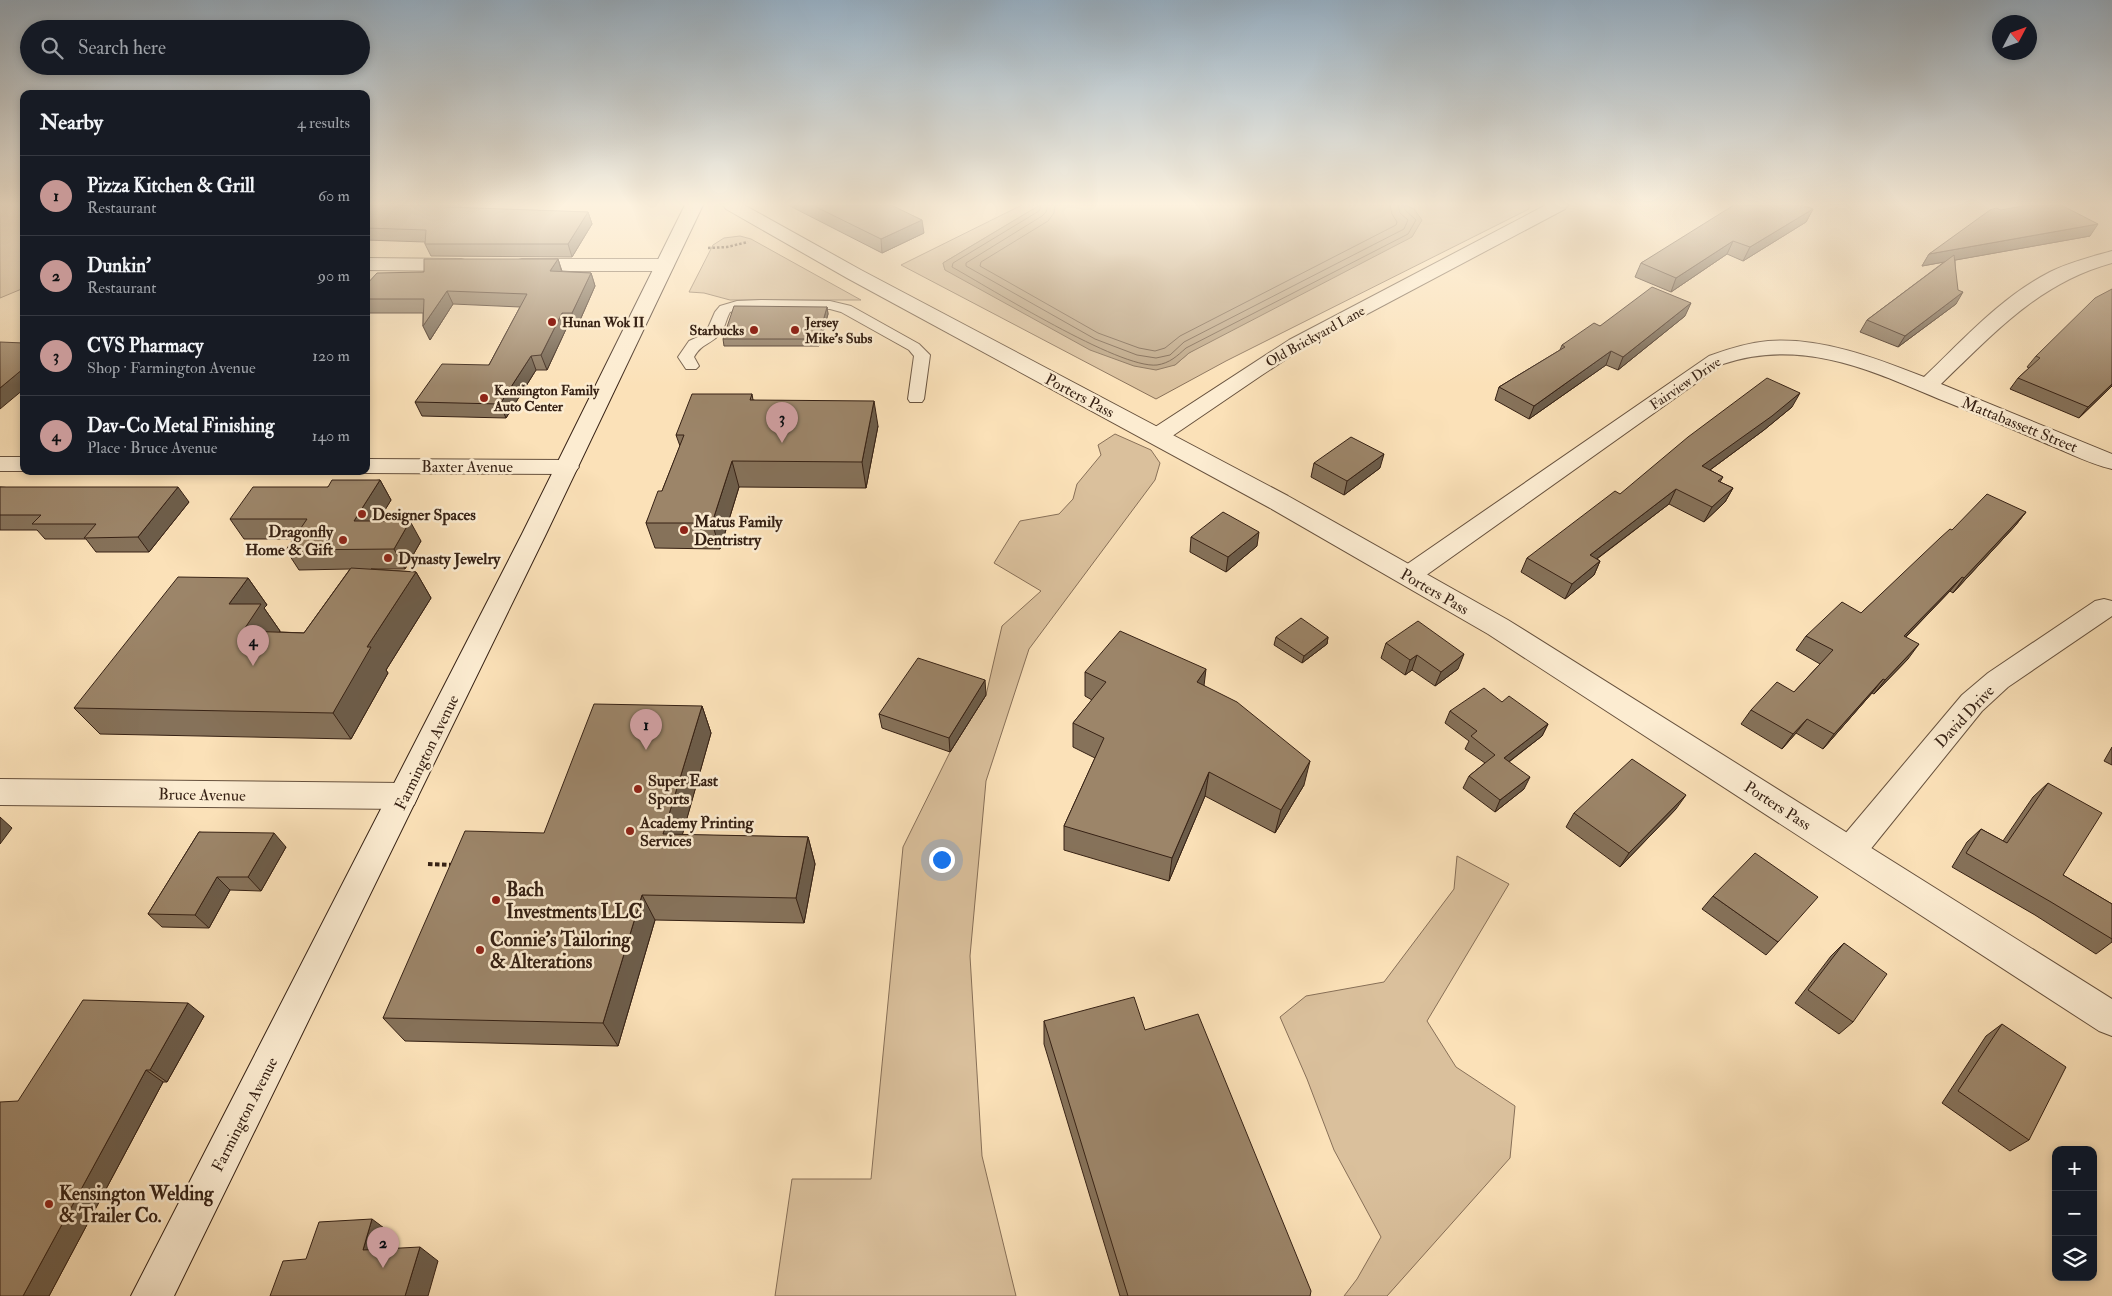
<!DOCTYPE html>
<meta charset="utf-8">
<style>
:root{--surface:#171b24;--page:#20242c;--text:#f1f3f6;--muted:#9ea1a6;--line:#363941;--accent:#c59692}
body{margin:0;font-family:"IM FELL Double Pica",serif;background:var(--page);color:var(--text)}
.controls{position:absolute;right:15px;bottom:15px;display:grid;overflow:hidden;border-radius:10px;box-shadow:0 2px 8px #0003}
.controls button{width:45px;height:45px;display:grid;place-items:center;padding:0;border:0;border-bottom:1px solid var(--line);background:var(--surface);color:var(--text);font:25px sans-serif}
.compass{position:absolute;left:1992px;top:15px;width:45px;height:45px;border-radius:50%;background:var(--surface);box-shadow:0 2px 8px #0003;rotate:49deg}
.you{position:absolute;left:941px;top:859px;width:18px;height:18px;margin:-12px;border:4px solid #fff;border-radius:50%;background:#1a73e8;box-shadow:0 0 0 8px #1a73e833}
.badge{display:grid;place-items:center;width:32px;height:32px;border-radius:50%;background:var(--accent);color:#111;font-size:16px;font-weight:700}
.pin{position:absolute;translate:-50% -41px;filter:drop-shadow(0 1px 2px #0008)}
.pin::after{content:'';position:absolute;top:26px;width:18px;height:15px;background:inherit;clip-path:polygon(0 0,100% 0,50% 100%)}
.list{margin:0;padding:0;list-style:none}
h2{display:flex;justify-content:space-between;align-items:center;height:65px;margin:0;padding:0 20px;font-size:21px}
h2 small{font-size:16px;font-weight:400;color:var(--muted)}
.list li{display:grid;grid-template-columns:32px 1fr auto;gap:15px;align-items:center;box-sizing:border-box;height:80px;padding:0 20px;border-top:1px solid var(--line)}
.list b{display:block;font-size:19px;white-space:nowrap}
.list p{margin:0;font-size:16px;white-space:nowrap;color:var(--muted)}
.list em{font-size:16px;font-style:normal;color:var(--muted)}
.icon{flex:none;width:28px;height:28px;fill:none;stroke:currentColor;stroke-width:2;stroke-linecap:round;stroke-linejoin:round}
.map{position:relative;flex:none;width:2112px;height:1296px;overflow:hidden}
.search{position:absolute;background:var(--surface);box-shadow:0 2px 8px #0003;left:20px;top:20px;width:350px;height:55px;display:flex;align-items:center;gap:12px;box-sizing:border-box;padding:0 18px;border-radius:28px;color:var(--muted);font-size:19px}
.panel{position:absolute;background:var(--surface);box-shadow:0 2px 8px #0003;left:20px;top:90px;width:350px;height:385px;border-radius:10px}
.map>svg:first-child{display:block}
</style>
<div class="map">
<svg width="2112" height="1296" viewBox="0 0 2112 1296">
<rect width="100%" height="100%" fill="#fbe1b8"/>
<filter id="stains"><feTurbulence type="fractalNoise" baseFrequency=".004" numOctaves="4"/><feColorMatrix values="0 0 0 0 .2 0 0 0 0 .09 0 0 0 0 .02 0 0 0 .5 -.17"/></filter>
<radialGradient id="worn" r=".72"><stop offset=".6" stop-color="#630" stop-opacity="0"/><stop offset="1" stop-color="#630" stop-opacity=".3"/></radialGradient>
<g fill="#dac09c" stroke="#887058">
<path d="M0,205H24V288L0,298Z"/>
<path d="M1022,205H1040L943,263L945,270L1175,365L1189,353L1414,209L1405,205H1529V209L1226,361L1156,399L901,265Z"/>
<path d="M740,236L751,239L861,300H730L704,293L689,292L713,245L724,238Z"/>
<path d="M1115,434L1151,450L1160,463L1155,480L1029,649L986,781L970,956L982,1156L1016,1296H775L792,1179H871L903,847L950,752L986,695L1002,626L1041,591L994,563L1020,521L1059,514L1073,499L1077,484L1101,455L1098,445Z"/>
<path d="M1457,856L1509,884L1427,1021L1456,1067L1515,1106L1510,1158L1387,1296H1344L1357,1279L1381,1237L1334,1150L1307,1079L1280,1017L1306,996L1384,982L1454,889Z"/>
</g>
<path fill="#b8a080" stroke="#846d55" d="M1040,205H1405L1414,209L1422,220L1412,237L1189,353L1175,365L1156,370L1134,366L1090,350L945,270L943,263Z"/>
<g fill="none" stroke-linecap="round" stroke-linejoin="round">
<g stroke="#77604a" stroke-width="1">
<path d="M1041,205L1039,211L953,263L952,267C990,288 1119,369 1157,365C1170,363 1177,356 1186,348L1408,234L1416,220L1405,210L1404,205"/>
<path d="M1048,205L1046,212L1042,216L966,263V266L1095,339L1137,355L1156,358L1170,355L1184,342L1404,229L1408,220L1400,213L1398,205"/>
<path d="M1055,205L1054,213L1048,221L981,262L980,266L1098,333L1139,348L1155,351L1165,348L1180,336L1396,225L1397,222L1392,214L1390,205"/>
</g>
<defs>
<path id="service" d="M761,300L830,301L851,306L919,344L930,355L924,399L922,402H910L908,399L914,356L909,350L841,312L830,309C802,309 756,303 730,312C726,319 725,328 720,334C710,345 702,343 694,357L699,366L696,369H686L678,357L689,341L700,336L708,328L715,312L720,306L737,301Z"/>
<g id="minor">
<path d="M1546,205H1568L1565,209L1303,348L1262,375L1165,441L1157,443L1149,441L1146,436L1149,431L1289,340Z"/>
<path d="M2112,251V263C2039,283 1994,333 1941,384L2112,454V469C2091,464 2071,454 2052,446C2014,430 1977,414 1939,399C1868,369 1801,338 1723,364L1418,581L1409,584L1400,581L1396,575L1400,569L1709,356C1728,349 1747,343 1768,341C1821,337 1876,358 1924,377C1963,340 2001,297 2050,272C2070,262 2091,257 2112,251Z"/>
<path d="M366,258L461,259L468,261L470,265L468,269L461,271L366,270Z"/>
<path d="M522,259H665L672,261L674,265L672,269L665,271H522L515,269L513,265L515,261Z"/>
<rect x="0" y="457" width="24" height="14"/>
<path d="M366,459L567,460L575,462L579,467L575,472L567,474L366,473L358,471H366Z"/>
<path d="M2104,599L2112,601V616L2008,687L1982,711L1861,861L1850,865L1839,861L1834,851L1839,841L1962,695L1988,673L2095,601Z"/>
<path d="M0,779L403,783L414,787L418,796L414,805L403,809L0,805Z"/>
</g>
<path id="tertiary" d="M723,205H744L861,270L1288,496L1508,620L2112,999V1036L2099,1031L1488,634L1270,508L847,278L726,209Z"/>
<path id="secondary" d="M685,205H703L546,534L174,1296H131L522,534Z"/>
</defs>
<use href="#service" stroke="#67513d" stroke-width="2"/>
<use href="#minor" stroke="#67513d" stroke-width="2"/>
<use href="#tertiary" stroke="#67513d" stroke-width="2"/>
<use href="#secondary" stroke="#362114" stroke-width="2"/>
<path stroke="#362114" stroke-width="2.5" stroke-dasharray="2.5 2" stroke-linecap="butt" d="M708,248L727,247L748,242"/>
<path stroke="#362114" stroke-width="4" stroke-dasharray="4.5 2.5" stroke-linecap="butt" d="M428,864L453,865"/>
<use href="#service" fill="#fcecd1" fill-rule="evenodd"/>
<use href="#minor" fill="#fcecd1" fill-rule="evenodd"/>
<use href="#tertiary" fill="#fcecd1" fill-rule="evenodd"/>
<use href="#secondary" fill="#fcecd1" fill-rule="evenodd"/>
</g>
<g fill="#86725a" stroke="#362114">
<path d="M366,205L588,212L592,224L572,257L431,256L425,244V242L366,240Z"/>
<path d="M788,205H891L924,233L882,253Z"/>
<path d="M1747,206L1813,209L1806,222L1743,261L1727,254L1671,292L1635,277L1641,263Z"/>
<path d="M2001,210L2090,236L1955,260L1956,304L1898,347L1860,332L1867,320L1944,262L1922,266L1929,254Z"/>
<path d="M558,259L562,271L591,273L595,286L577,327H567L547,370H536L506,418L422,416L415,402L489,365L520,307L453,304L430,340L423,326V313H366V285L424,272Z"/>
<path d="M827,307L828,314L819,346H724L723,339Z"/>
<path d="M1685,316L1618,370L1606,365L1529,419L1495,400L1499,387L1560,350L1562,345L1600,326Z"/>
<path d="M2036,356L2112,386L2079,418L2010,389L2018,378L2029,368L2027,367Z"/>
<path d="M752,394L753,400L878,426L866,488L739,487L720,549L655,548L646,523L662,491L680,446L676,435Z"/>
<path d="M1792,407L1764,430L1710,470L1723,477L1720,482L1733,488L1725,502L1704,522L1669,504L1597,559L1600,561L1594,575L1565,599L1521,572L1527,558Z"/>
<path d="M1314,463L1380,468L1344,495L1311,477Z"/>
<path d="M380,480L391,500L378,521L421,541L405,569H371L416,572L431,598L386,670L388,673L351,739L100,734L74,708L248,578L267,605L264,608L280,631V632L304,633L350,569L299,570L286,550L293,539H244L230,519L328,487Z"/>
<path d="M0,487L189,502L149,552H96L86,539H45L37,530H0Z"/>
<path d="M2026,512L2015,526L1953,593L1950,591L1906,637L1908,659L1874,694L1872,693L1823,749L1796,733L1782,749L1741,724L1751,710L1794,692L1820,664L1796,650L1806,636L1861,613L1952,530Z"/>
<path d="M1191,537L1257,546L1226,572L1190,552Z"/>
<path d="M1276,637H1328L1327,644L1302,663L1274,645Z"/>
<path d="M1386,643L1458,669L1435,686L1412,670L1405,675L1381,658Z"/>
<path d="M1085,672L1204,685L1304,785L1275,833L1205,796L1169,881L1064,850V826L1095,758L1073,747V723L1092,700L1085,696Z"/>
<path d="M986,695L950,752L882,728L879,714Z"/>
<path d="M1502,702L1548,724L1542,736L1509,762L1524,789L1495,812L1463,788L1469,776L1485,763L1465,749L1469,741L1445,723L1450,711Z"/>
<path d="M702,706L711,733L682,835L808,837L815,864L804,923L655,920L618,1046L405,1041L383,1018L544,833Z"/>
<path d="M2112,747V765L2104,761Z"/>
<path d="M2048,783L2063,875L2112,904V942L2096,954L2035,915L1952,867L1967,842L1981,829L2003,841L2033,797Z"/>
<path d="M1676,809L1620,867L1566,827L1574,813Z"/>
<path d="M199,832L286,847L261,891L230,890L209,928L162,927L148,914Z"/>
<path d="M1713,896L1778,942L1766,955L1702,909Z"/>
<path d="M1844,943L1853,1022L1839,1034L1795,1003L1831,956Z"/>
<path d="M204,1016L167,1082H163L49,1296H0L18,1101Z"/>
<path d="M1044,1021L1145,1030L1310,1296H1120L1044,1044Z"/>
<path d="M2002,1024L2029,1140L2010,1151L1942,1103L1986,1036Z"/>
</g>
<g fill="#6d5d4a" stroke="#362114">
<path d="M449,205H463L452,219L447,207Z"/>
<path d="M1813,209L1806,222L1743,261L1750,247Z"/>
<path d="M588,212L592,224L572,257L568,244Z"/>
<path d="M922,220L924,233L882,253L881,239Z"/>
<path d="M2098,224L2090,236L1922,266L1929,254Z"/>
<path d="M1733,241L1727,254L1671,292L1676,278Z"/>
<path d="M558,259L562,273L550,271Z"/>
<path d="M591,273L595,286L577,327L572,313Z"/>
<path d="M447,291L453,304L430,340L423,326Z"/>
<path d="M1963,292L1956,304L1898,347L1905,336Z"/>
<path d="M1691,303L1685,316L1618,370L1623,357Z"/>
<path d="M827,307L828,314L819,346L818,339Z"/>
<path d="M562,313L567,327L547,370L541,355Z"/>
<path d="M1611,351L1606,365L1529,419L1534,406Z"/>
<path d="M531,356L536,370L506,418L500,404Z"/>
<path d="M24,368V389L0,409V388Z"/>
<path d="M2112,384V386L2079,418L2088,407Z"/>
<path d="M1800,393L1792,407L1764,430L1695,481L1702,466Z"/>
<path d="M874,401L878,426L866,488L862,462Z"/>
<path d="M1384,454L1380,468L1344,495L1347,481Z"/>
<path d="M732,461L739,487L720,549L712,523Z"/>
<path d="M380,480L391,500L366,541L354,521Z"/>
<path d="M178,487L189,502L149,552L138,537Z"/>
<path d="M1733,488L1725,502L1704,522L1712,507Z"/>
<path d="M1676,489L1669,504L1583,569L1590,555Z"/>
<path d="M2026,512L2015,526L1953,593L1964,578Z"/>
<path d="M410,521L421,541L405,569L394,549Z"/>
<path d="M1259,532L1257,546L1226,572L1228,557Z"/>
<path d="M1600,561L1594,575L1565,599L1572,584Z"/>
<path d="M416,572L431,598L386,670L388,673L351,739L333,713L367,647Z"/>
<path d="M1962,577L1950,591L1893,650L1904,636Z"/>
<path d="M248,578L267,605L264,608L280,631L262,658L243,631L229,604Z"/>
<path d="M1328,637L1327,644L1302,663L1304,656Z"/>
<path d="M1919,644L1908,659L1874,694L1885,680Z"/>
<path d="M1464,654L1458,669L1435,686L1441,672Z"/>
<path d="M1417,655L1412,670L1405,675L1410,660Z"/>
<path d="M1206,669L1203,694L1197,682Z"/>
<path d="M1883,679L1872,693L1823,749L1834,734Z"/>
<path d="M985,680L986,695L950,752L949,738Z"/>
<path d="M702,706L711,733L675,861L663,834Z"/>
<path d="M1807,719L1796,733L1782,749L1793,734Z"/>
<path d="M1548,724L1542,736L1498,770L1504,758Z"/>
<path d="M1310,761L1304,785L1275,833L1281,810Z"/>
<path d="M1209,772L1205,796L1169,881L1172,858Z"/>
<path d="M1530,777L1524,789L1495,812L1500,800Z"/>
<path d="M1686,795L1676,809L1620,867L1629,853Z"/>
<path d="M0,817L12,828L0,844Z"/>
<path d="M274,833L286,847L261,891L248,877Z"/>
<path d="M808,837L815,864L804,923L796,898Z"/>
<path d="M217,877L230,890L209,928L195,915Z"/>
<path d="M642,895L655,920L618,1046L603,1023Z"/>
<path d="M188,1003L204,1016L167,1082L150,1070Z"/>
<path d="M146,1070L163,1082L49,1296H23Z"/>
<path d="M372,1219L392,1234L383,1264L363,1250Z"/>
<path d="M420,1247L438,1261L428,1296H405Z"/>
</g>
<g fill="#9c8569" stroke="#362114">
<path d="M366,205H449L447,207L588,212L568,244H425L426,230L366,228Z"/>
<path d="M812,205H891L922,220L881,239Z"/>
<path d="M1734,205H1743L1747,206L1750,205H1802L1813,209L1750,247L1733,241L1676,278L1641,263Z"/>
<path d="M2028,205H2061L2098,224L1929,254L1990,210L1996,208L2001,210Z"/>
<path d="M1954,255L1958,290L1963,292L1905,336L1867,320Z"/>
<path d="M424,259H558L550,271L591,273L572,313H562L541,355L531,356L500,404L415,402L442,364L489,365L527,294L447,291L423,326L424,299H366V285L377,273L424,272Z"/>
<path d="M1652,287L1691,303L1623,357L1611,351L1534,406L1499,387L1565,347L1562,345L1594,323L1600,326Z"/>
<path d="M2112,289V384L2088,407L2018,378L2040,358L2036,356L2095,298Z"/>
<path d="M734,306L827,307L818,339H723Z"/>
<path d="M0,342L24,343V368L0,388Z"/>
<path d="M1767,378L1800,393L1772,416L1702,466L1723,477L1718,481L1733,488L1712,507L1676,489L1590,555L1600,561L1572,584L1527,558L1615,491L1620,494L1688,437Z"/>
<path d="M692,394H752L750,400L874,401L862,462L732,461L712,523H646L658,491H662L684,435H676Z"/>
<path d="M1351,437L1384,454L1347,481L1314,463Z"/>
<path d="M332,480H380L354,521H410L394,549L286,550L307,519H230L253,487H328Z"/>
<path d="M0,487H178L138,537L84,538L96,524H32L41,515H0Z"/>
<path d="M1987,494L2026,512L1964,578L1962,577L1904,636L1919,644L1885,680L1883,679L1834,734L1807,719L1793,734L1751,710L1777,682L1794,692L1833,650L1806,636L1842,602L1861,613L1940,538L1950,529L1952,530Z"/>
<path d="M1223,512L1259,532L1228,557L1191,537Z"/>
<path d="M351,568L416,572L367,647H371L333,713L74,708L178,577L248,578L229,604H261L243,631L304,633Z"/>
<path d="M1301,618L1328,637L1304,656L1276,637Z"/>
<path d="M1418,621L1464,654L1441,672L1417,655L1410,660L1386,643Z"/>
<path d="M1120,631L1206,669L1197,682L1237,702L1310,761L1281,810L1209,772L1172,858L1064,826L1104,738L1073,723L1106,682L1085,672Z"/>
<path d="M918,658L985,680L949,738L879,714Z"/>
<path d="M1484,688L1502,702L1509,696L1548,724L1504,758L1530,777L1500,800L1469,776L1495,755L1471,736L1477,731L1450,711Z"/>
<path d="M594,704L702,706L663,834L808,837L796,898L642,895L603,1023L383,1018L465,831L544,833Z"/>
<path d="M1632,759L1686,795L1629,853L1574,813Z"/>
<path d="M2048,783L2102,813L2063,875L2112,904V939L2051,902L1966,853L1981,829L2007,843Z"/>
<path d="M199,832L274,833L248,877H217L195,915L148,914Z"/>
<path d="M1755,853L1818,897L1778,942L1713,896Z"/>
<path d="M1844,943L1887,974L1853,1022L1808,990Z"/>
<path d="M1134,997L1145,1030L1198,1014L1311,1291L1310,1296H1128L1044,1021Z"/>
<path d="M83,1000L188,1003L150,1070H146L23,1296H0V1102L18,1101Z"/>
<path d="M2002,1024L2066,1067L2029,1140L1958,1091Z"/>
<path d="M372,1219L363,1250L420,1247L405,1296H270L283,1261L306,1259L319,1222Z"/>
</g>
<linearGradient id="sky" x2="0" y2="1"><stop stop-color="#95acbe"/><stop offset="0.53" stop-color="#fdf2df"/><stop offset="1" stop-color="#fdf2df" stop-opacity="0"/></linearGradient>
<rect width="2112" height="386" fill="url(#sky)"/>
<g fill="#8f2418" stroke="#fcecd1" stroke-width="2">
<circle cx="552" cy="322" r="5"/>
<circle cx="754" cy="330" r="5"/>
<circle cx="795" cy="330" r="5"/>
<circle cx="484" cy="398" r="5"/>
<circle cx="362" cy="514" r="5"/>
<circle cx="684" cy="530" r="5"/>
<circle cx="343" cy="540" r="5"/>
<circle cx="388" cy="558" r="5"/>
<circle cx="638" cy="789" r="5"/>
<circle cx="630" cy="831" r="5"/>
<circle cx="496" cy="900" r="5"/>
<circle cx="480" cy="950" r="5"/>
<circle cx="49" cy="1204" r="5"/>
</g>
<g text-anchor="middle" stroke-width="5" stroke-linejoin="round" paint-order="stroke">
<g font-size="14" font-weight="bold" fill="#362114" stroke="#fcecd1" text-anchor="start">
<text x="562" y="327">Hunan Wok II</text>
<text x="805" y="327">Jersey<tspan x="805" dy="16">Mike's Subs</tspan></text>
<text x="744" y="335" text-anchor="end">Starbucks</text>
<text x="494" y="395">Kensington Family<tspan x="494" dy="16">Auto Center</tspan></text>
</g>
<g font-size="14" fill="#362114" stroke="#fcecd1">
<text transform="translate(1315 336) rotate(-29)" y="5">Old Brickyard Lane</text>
<text transform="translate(1685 383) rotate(-34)" y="5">Fairview Drive</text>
</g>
<g font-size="16" fill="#362114" stroke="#fcecd1">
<text transform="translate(1080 395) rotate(28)" y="6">Porters Pass</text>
<text transform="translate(2020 424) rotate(22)" y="6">Mattabassett Street</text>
<text x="467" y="472">Baxter Avenue</text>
<text transform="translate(1435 591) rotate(30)" y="6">Porters Pass</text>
<text transform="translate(1964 716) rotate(-47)" y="6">David Drive</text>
<text transform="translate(426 752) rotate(-64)" y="6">Farmington Avenue</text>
<text transform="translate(202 794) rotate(1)" y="6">Bruce Avenue</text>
<text transform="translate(1778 805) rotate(33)" y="6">Porters Pass</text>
<text transform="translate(244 1114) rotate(-63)" y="6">Farmington Avenue</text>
</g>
<g font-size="16" font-weight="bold" fill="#362114" stroke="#fcecd1" text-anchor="start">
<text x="372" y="520">Designer Spaces</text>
<text x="694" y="527">Matus Family<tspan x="694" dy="18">Dentristry</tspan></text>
<text x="333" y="537" text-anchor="end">Dragonfly<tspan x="333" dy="18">Home &amp; Gift</tspan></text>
<text x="398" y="564">Dynasty Jewelry</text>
<text x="648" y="786">Super East<tspan x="648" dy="18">Sports</tspan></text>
<text x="640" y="828">Academy Printing<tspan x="640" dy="18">Services</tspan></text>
</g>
<g font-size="19" font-weight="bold" fill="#362114" stroke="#fcecd1" text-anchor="start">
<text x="506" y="896">Bach<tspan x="506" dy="22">Investments LLC</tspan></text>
<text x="490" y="946">Connie's Tailoring<tspan x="490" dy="22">&amp; Alterations</tspan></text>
<text x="59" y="1200">Kensington Welding<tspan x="59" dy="22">&amp; Trailer Co.</tspan></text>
</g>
</g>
<rect width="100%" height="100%" filter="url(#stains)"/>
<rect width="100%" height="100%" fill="url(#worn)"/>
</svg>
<div class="controls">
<button>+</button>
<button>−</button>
<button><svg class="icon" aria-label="layers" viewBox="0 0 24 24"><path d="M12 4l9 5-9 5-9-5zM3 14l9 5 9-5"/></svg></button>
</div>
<svg class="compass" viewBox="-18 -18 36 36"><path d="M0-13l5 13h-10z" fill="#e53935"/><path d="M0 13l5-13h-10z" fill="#9ea1a6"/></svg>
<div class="you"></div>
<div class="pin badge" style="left:646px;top:750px">1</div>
<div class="pin badge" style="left:383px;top:1268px">2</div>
<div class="pin badge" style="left:782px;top:443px">3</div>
<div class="pin badge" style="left:253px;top:666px">4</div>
<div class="search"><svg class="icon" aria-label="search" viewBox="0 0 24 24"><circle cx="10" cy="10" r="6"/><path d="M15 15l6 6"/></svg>Search here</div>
<section class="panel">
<h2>Nearby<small>4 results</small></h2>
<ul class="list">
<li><span class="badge">1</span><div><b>Pizza Kitchen &amp; Grill</b><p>Restaurant</p></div><em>60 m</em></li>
<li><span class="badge">2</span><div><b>Dunkin'</b><p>Restaurant</p></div><em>90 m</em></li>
<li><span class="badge">3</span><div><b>CVS Pharmacy</b><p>Shop · Farmington Avenue</p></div><em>120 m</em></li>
<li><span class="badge">4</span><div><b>Dav-Co Metal Finishing</b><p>Place · Bruce Avenue</p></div><em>140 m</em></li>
</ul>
</section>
</div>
